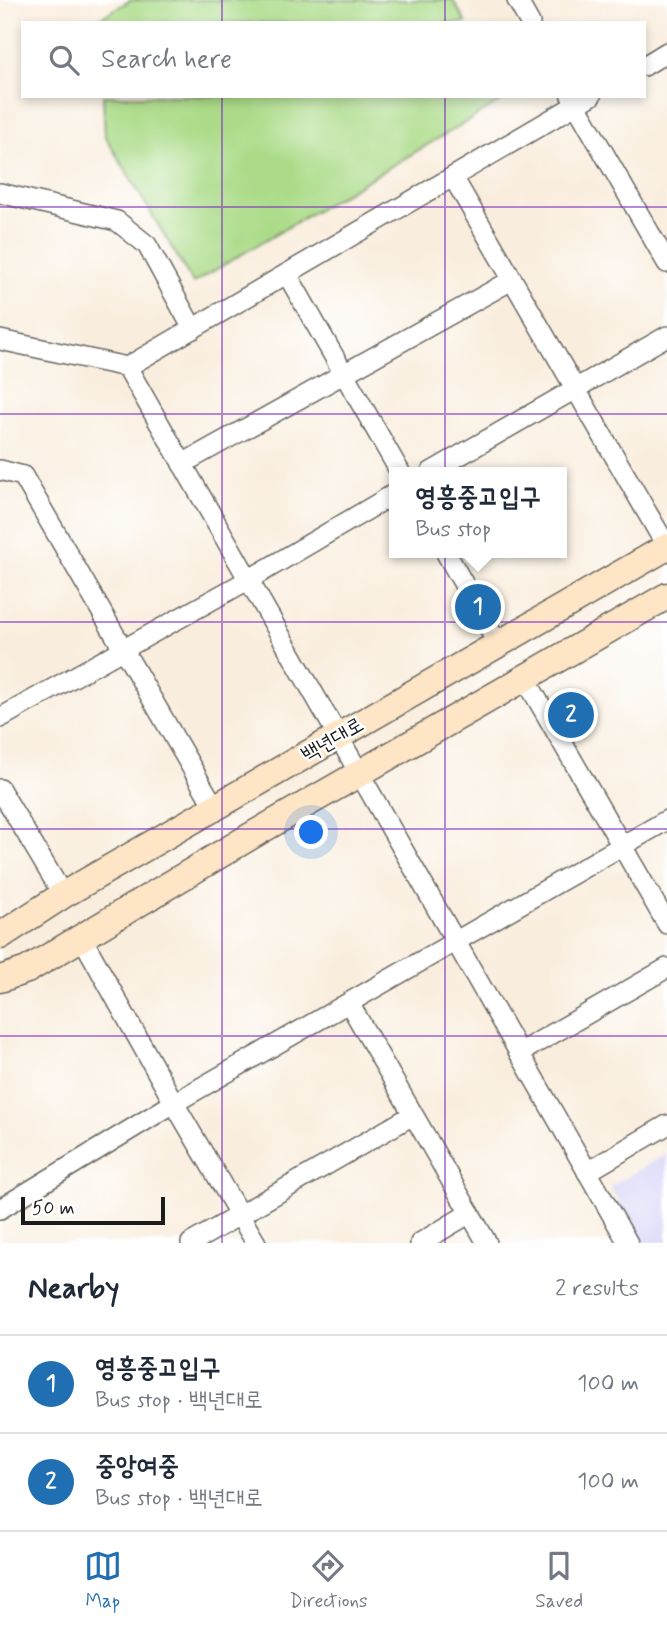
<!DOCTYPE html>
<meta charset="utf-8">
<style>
:root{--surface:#fff;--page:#f2f2f3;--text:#1f2937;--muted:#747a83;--line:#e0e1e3;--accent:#1f6fb2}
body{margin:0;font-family:Mynerve,"Poor Story",sans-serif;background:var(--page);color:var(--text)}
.scale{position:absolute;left:21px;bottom:18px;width:144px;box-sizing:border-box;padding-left:7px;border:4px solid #1c1c1c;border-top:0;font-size:19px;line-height:24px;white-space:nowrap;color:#1c1c1c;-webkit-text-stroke:5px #fff;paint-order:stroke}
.you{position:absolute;left:312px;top:833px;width:24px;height:24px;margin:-18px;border:5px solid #fff;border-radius:50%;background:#1a73e8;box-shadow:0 0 0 10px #1a73e833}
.badge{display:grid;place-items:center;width:46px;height:46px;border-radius:50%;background:var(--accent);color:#fff;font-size:23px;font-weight:700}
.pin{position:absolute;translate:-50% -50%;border:4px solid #fff;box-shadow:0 2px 7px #0006}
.popup{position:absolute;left:389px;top:467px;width:178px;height:91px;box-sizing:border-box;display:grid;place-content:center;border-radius:0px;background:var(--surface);filter:drop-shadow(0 2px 5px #0005);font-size:23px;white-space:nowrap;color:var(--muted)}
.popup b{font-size:26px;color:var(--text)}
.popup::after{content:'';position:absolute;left:50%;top:100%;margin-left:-14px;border:14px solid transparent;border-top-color:var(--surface)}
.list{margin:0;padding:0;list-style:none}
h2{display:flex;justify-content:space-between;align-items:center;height:91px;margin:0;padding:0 28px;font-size:30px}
h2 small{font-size:23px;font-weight:400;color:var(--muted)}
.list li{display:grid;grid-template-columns:46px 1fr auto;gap:21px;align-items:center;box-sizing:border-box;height:98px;padding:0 28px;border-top:2px solid var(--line)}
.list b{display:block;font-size:26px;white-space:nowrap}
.list p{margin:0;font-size:23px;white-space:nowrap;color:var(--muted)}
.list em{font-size:23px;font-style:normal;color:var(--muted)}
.icon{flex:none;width:38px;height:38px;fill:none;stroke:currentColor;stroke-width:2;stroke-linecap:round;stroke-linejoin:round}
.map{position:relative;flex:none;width:667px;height:1243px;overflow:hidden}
.search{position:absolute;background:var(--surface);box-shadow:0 4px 10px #0003;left:21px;right:21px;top:21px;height:77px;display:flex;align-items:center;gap:18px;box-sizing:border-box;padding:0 24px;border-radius:0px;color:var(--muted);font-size:26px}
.sheet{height:287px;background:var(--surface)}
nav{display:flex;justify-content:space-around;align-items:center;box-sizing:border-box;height:98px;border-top:2px solid var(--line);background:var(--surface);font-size:19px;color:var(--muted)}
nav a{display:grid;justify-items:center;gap:4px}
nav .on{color:var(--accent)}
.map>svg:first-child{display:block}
</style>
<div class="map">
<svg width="667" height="1243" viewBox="0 0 667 1243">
<rect width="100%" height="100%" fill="#fff"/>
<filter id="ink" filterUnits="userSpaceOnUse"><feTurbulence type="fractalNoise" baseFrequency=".0143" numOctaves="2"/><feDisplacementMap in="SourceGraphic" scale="14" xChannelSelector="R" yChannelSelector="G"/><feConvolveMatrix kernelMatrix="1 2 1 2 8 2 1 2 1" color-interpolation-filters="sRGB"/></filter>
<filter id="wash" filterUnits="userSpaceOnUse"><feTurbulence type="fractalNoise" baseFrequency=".00686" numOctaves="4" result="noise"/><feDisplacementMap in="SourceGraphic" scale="28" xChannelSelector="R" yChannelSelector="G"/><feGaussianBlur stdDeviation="1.57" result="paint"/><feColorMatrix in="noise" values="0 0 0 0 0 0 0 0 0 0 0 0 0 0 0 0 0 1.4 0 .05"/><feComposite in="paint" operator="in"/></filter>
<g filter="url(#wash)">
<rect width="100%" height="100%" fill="#f9eede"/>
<path fill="#d9d7f8" d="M667,1153V1243H643L610,1187Z"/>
<g fill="#abdb88" stroke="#647c52" stroke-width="2">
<path d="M131,0H453L466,23H100V18Z"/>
<path d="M103,96H510L193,283L105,136Z"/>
</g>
</g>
<g filter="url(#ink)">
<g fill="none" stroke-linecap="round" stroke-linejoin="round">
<defs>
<g id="street">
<path d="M517,0L530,23"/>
<path d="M644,66L667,52"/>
<path d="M571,96L667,263"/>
<path d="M453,177L667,547"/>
<path d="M0,193L117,221L147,245L193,329"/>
<path d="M287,274L400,472"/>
<path d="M0,340L127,367L628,1243"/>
<path d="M127,367L591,96"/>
<path d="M182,464L512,280"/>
<path d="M0,470L23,476L215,808"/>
<path d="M431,472L667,336"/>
<path d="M446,553L498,644"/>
<path d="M525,678L667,924"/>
<path d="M0,718L248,580L394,494"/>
<path d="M0,789L63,895"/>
<path d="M81,936L174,1103L256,1243"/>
<path d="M349,1003L487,1243"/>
<path d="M519,1053L667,968"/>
<path d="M587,1172L667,1125"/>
<path d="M0,1209L174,1103L667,820"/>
<path d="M191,1243L413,1115"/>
<path d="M420,1243L470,1213"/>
</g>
<g id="secondary">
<path d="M0,936L63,895L667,547"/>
<path d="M0,979L27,970L256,833L667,596"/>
</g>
</defs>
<use href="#street" stroke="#696660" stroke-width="22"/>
<use href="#secondary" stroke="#696660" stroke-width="29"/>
<use href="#street" stroke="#fff" stroke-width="19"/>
<use href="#secondary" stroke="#fde5c5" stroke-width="26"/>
</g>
</g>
<path fill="none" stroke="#7b2cbf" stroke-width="2" stroke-opacity="0.55" d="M222,0V23M445,0V23M222,96V1243M445,96V1243M0,207H667M0,414H667M0,622H667M0,829H667M0,1036H667"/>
<g text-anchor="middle" stroke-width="5" stroke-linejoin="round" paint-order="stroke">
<g font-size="21" fill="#1c1c1c" stroke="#fff">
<text transform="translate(332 739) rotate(-30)" y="7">백년대로</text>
</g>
</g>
</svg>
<div class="scale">50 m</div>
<div class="you"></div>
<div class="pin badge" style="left:478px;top:607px">1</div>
<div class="popup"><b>영흥중고입구</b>Bus stop</div>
<div class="pin badge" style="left:571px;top:715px">2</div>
<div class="search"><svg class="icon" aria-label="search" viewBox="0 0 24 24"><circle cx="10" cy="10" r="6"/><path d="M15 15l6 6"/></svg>Search here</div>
</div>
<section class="sheet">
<h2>Nearby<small>2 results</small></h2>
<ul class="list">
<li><span class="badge">1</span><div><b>영흥중고입구</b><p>Bus stop · 백년대로</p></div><em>100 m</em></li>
<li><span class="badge">2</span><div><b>중앙여중</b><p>Bus stop · 백년대로</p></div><em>100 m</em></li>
</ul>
</section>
<nav>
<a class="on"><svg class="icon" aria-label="map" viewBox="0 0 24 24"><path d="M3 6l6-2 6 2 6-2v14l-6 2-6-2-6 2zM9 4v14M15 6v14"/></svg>Map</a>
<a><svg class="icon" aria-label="directions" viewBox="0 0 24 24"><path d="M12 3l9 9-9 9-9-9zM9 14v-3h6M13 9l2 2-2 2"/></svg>Directions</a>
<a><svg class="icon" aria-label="saved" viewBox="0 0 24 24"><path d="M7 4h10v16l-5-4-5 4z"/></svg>Saved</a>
</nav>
